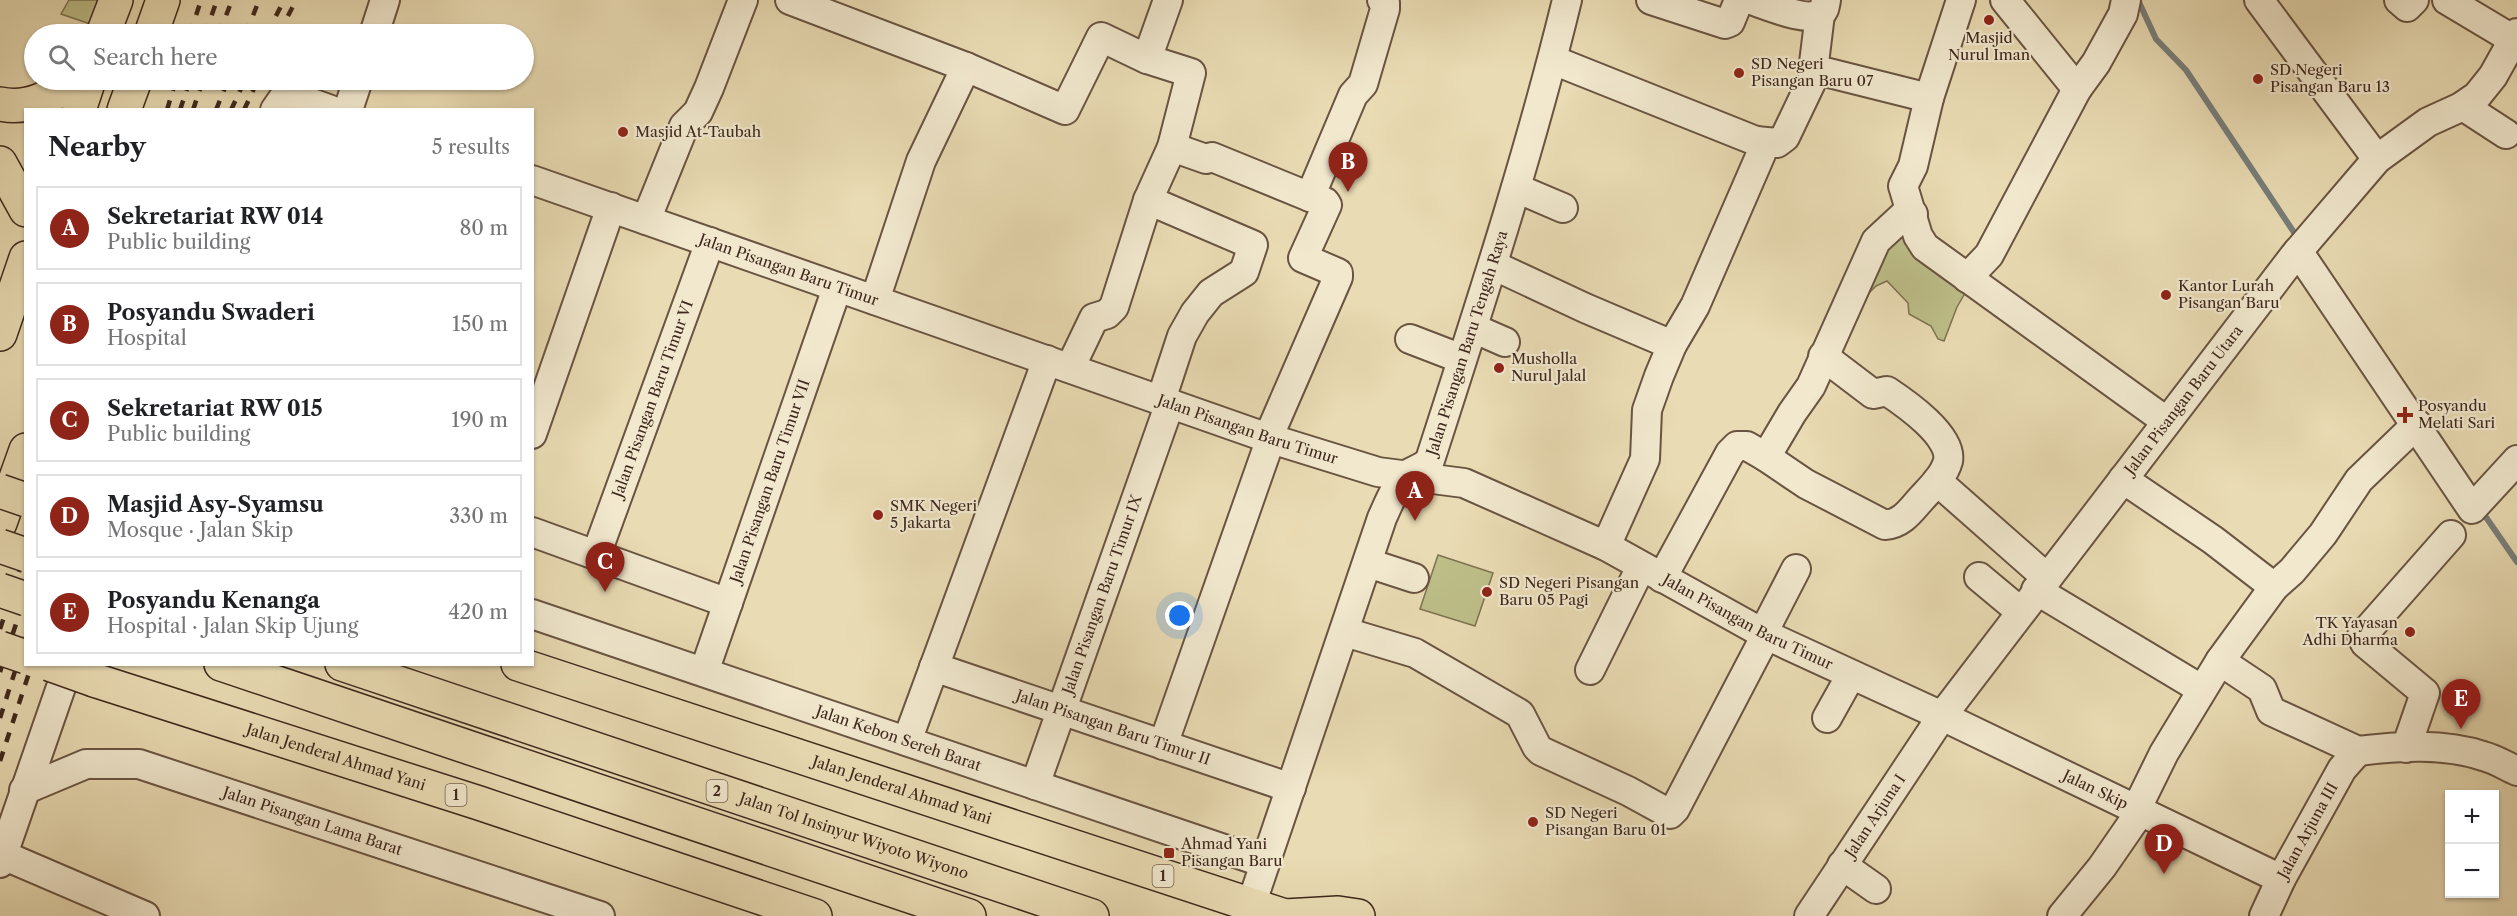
<!DOCTYPE html>
<meta charset="utf-8">
<style>
:root{--surface:#fff;--page:#f6f6f6;--text:#202124;--muted:#757577;--line:#e0e0e0;--accent:#8f2418}
body{margin:0;font-family:"Libre Caslon Text",serif;background:var(--page);color:var(--text)}
.controls{position:absolute;right:18px;bottom:18px;display:grid;overflow:hidden;border-radius:0px;box-shadow:0 2px 4px #0004}
.controls button{width:54px;height:54px;display:grid;place-items:center;padding:0;border:0;border-bottom:2px solid var(--line);background:var(--surface);color:var(--text);font:30px sans-serif}
.you{position:absolute;left:1180px;top:616px;width:21px;height:21px;margin:-15px;border:4px solid #fff;border-radius:50%;background:#1a73e8;box-shadow:0 0 0 9px #1a73e833}
.badge{display:grid;place-items:center;width:39px;height:39px;border-radius:50%;background:var(--accent);color:#fff;font-size:20px;font-weight:700}
.pin{position:absolute;translate:-50% -50px;filter:drop-shadow(0 2px 3px #0008)}
.pin::after{content:'';position:absolute;top:32px;width:21px;height:18px;background:inherit;clip-path:polygon(0 0,100% 0,50% 100%)}
.list{margin:0;padding:0;list-style:none}
h2{display:flex;justify-content:space-between;align-items:center;height:78px;margin:0;padding:0 24px;font-size:26px}
h2 small{font-size:20px;font-weight:400;color:var(--muted)}
.list li{display:grid;grid-template-columns:39px 1fr auto;gap:18px;align-items:center;box-sizing:border-box;height:84px;margin:0 12px 12px;padding:0 12px;border:2px solid var(--line);border-radius:0px}
.list b{display:block;font-size:22px;white-space:nowrap}
.list p{margin:0;font-size:20px;white-space:nowrap;color:var(--muted)}
.list em{font-size:20px;font-style:normal;color:var(--muted)}
.icon{flex:none;width:33px;height:33px;fill:none;stroke:currentColor;stroke-width:2;stroke-linecap:round;stroke-linejoin:round}
.map{position:relative;flex:none;width:2517px;height:916px;overflow:hidden}
.search{position:absolute;background:var(--surface);box-shadow:0 2px 4px #0004;left:24px;top:24px;width:510px;height:66px;display:flex;align-items:center;gap:15px;box-sizing:border-box;padding:0 21px;border-radius:33px;color:var(--muted);font-size:22px}
.panel{position:absolute;background:var(--surface);box-shadow:0 2px 4px #0004;left:24px;top:108px;width:510px;height:558px;border-radius:0px}
.map>svg:first-child{display:block}
</style>
<div class="map">
<svg width="2517" height="916" viewBox="0 0 2517 916">
<rect width="100%" height="100%" fill="#e9dbb3"/>
<filter id="stains"><feTurbulence type="fractalNoise" baseFrequency=".00333" numOctaves="4"/><feColorMatrix values="0 0 0 0 .2 0 0 0 0 .09 0 0 0 0 .02 0 0 0 .5 -.17"/></filter>
<radialGradient id="worn" r=".72"><stop offset=".6" stop-color="#630" stop-opacity="0"/><stop offset="1" stop-color="#630" stop-opacity=".3"/></radialGradient>
<g fill="#bdbe88" stroke="#7e7252" stroke-width="1.5">
<path d="M69,0H115L105,29L61,14Z"/>
<path d="M1920,222L1972,281L1957,307L1944,341L1938,339L1931,326L1909,314L1908,303L1887,281L1876,286L1860,302L1881,238Z"/>
<path d="M1438,555L1493,573L1475,626L1420,609Z"/>
</g>
<g fill="none" stroke-linecap="round" stroke-linejoin="round">
<g stroke="#777e7a" stroke-width="6">
<path d="M2138,0L2156,39L2186,70L2299,240"/>
<path d="M2481,510L2517,562"/>
</g>
<defs>
<g id="minor">
<path d="M790,0L966,67L1065,110L1101,37L1147,59L1191,73L1172,147L1148,200L1114,307L1107,314L1094,318L1070,368"/>
<path d="M1651,0L1725,24L1730,22L1739,0"/>
<path d="M1751,0C1767,5 1807,23 1821,13C1825,10 1825,5 1826,0"/>
<path d="M1961,0L1929,98L1913,166L1903,186L1918,236L1925,247L2166,421"/>
<path d="M2005,0L2077,89"/>
<path d="M2259,0L2377,159"/>
<path d="M2399,0L2407,7L2414,0"/>
<path d="M2447,0L2514,40"/>
<path d="M1820,14L1814,63L1817,70L1929,98"/>
<path d="M374,34L385,0"/>
<path d="M1147,59L1168,0"/>
<path d="M1553,60L1756,141L1760,148L1761,154L1695,306L1672,345L1659,376L1647,410L1645,459L1606,546"/>
<path d="M2463,106L2506,134"/>
<path d="M275,110L284,97H295L331,110"/>
<path d="M348,110L358,80"/>
<path d="M1756,141L1777,143L1785,137L1817,70"/>
<path d="M1172,147L1206,159L1212,157L1310,197"/>
<path id="s1" d="M532,180L1268,438L1378,472L1464,483L1606,546L1766,635L1942,716L2281,879"/>
<path d="M1516,188L1563,208"/>
<path d="M1148,200L1253,245L1244,272L1211,293L1195,313L1182,336L1161,400"/>
<path d="M646,220L684,126L698,112L709,88L743,0"/>
<path d="M2298,251L2472,509L2517,460"/>
<path d="M1493,265L1585,308L1672,345"/>
<path d="M1967,278L1989,255L2077,89L2096,63L2123,14L2126,0"/>
<path d="M875,300L921,161L966,67"/>
<path d="M1473,328L1505,342"/>
<path d="M1410,339L1462,359"/>
<path d="M532,434L611,207"/>
<path d="M1268,438L1338,277V273L1303,258L1327,205L1325,202L1310,197L1353,95L1363,84L1385,9V3L1382,0"/>
<path d="M1766,457L1806,484L1885,525C1902,524 1911,510 1921,499C1931,488 1944,476 1948,461C1953,436 1905,403 1887,391L1873,394L1823,356"/>
<path d="M2123,479L2213,540L2274,587"/>
<path d="M1937,481L2047,578"/>
<path d="M532,532L728,603"/>
<path id="s2" d="M596,555L710,242"/>
<path d="M1368,563L1414,578"/>
<path d="M1979,577L2021,612"/>
<path d="M1662,578L1730,453L1737,446H1747L1766,457L1792,413L1811,386L1876,241L1903,216L1913,214"/>
<path d="M2036,590L2201,689"/>
<path id="s3" d="M532,614L1265,863"/>
<path d="M1345,632L1415,653L1520,714L1537,747L1541,751L1628,791L1670,814L1675,809L1766,635"/>
<path d="M1763,633L1796,569"/>
<path d="M2220,661L2262,689L2271,711L2358,751"/>
<path id="s4" d="M934,667L1291,788"/>
<path d="M1590,670L1641,567"/>
<path id="s5" d="M704,672L837,288"/>
<path d="M1827,718L1851,675"/>
<path d="M907,741L1047,360"/>
<path d="M1163,745L1271,438"/>
<path d="M2406,748L2425,693L2365,643L2362,636L2451,535"/>
<path d="M2358,751C2399,746 2444,743 2483,756C2495,759 2506,766 2517,771"/>
<path id="s6" d="M1035,785L1170,403"/>
<path id="s7" d="M24,790L86,764H139L600,916"/>
<path d="M2136,810L2164,753L2220,661L2274,587L2292,571L2323,534L2359,480L2417,424"/>
<path d="M3,855L145,916"/>
<path d="M0,863L69,664"/>
<path d="M1842,865L1876,889"/>
<path id="s8" d="M1251,905L1382,518C1389,503 1396,483 1410,473C1417,469 1425,467 1430,460C1479,308 1529,156 1567,0"/>
<path id="s9" d="M1809,916L1942,716L2294,256L2377,159L2428,122L2461,107L2477,96L2493,76L2517,33"/>
<path d="M2062,916L2102,867L2140,812"/>
<path id="s10" d="M2264,916L2281,879L2342,769L2358,751"/>
</g>
<g id="major">
<path d="M103,34L116,0"/>
<path d="M151,34L163,0"/>
<path d="M79,110L89,80"/>
<path d="M124,110L135,80"/>
<path d="M0,334L26,258"/>
<path d="M0,523L26,450"/>
<path d="M1285,916L1338,913L1358,916"/>
</g>
<g id="highway">
<path d="M0,104C28,110 52,97 73,80"/>
<path d="M0,163L26,210"/>
<path d="M221,664L969,916"/>
<path id="s11" d="M342,664L1092,916"/>
<path id="s12" d="M518,664L1285,916"/>
<path id="s13" d="M94,680L479,803L815,916"/>
</g>
</defs>
<use href="#minor" stroke="#695442" stroke-width="32"/>
<use href="#major" stroke="#3e271d" stroke-width="36"/>
<use href="#highway" stroke="#3e271d" stroke-width="36"/>
<use href="#minor" stroke="#f1e8ce" stroke-width="28"/>
<use href="#major" stroke="#e9dbb3" stroke-width="33"/>
<use href="#highway" stroke="#e9dbb3" stroke-width="33"/>
<g stroke="#3e271d" stroke-width="4.5" stroke-dasharray="10 10" stroke-linecap="butt">
<path d="M190,34L201,0"/>
<path d="M205,34L217,0"/>
<path d="M219,34L232,0"/>
<path d="M246,34L259,0"/>
<path d="M267,34L284,0"/>
<path d="M279,34L296,0"/>
<path d="M167,110L176,80"/>
<path d="M180,110L190,80"/>
<path d="M193,110L203,80"/>
<path d="M216,110L228,80"/>
<path d="M231,110L245,80"/>
<path d="M244,110L258,80"/>
<path d="M0,629L26,551"/>
<path d="M0,672L26,594"/>
<path d="M0,718L26,637"/>
<path d="M0,761L32,664"/>
</g>
<defs>
<g id="highway-bridge">
<path d="M0,491L26,500"/>
<path d="M0,546L26,555"/>
<path d="M0,590L26,599"/>
<path d="M0,648L26,657"/>
<path d="M49,664L94,680"/>
</g>
</defs>
<use href="#highway-bridge" stroke="#3e271d" stroke-width="36" stroke-linecap="butt"/>
<use href="#highway-bridge" stroke="#e9dbb3" stroke-width="33"/>
</g>
<g fill="#8f2418" stroke="#f1e8ce" stroke-width="2">
<circle cx="1989" cy="20" r="6"/>
<circle cx="1739" cy="73" r="6"/>
<circle cx="2258" cy="79" r="6"/>
<circle cx="623" cy="132" r="6"/>
<circle cx="2166" cy="295" r="6"/>
<circle cx="1499" cy="368" r="6"/>
<path d="M2402 406h6v6h6v6h-6v6h-6v-6h-6v-6h6z"/>
<circle cx="878" cy="515" r="6"/>
<circle cx="1487" cy="592" r="6"/>
<circle cx="2410" cy="632" r="6"/>
<circle cx="1533" cy="822" r="6"/>
<rect x="1163" y="847" width="12" height="12" rx="3"/>
</g>
<g text-anchor="middle" stroke-width="4.5" stroke-linejoin="round" paint-order="stroke">
<g fill="#f1e8ce" stroke="#746152" stroke-width="1.5">
<rect x="706.5" y="780" width="21" height="22" rx="4.5"/>
<rect x="445.5" y="784" width="21" height="22" rx="4.5"/>
<rect x="1152.5" y="865" width="21" height="22" rx="4.5"/>
</g>
<g font-size="14" font-weight="bold" fill="#3e271d">
<text x="717" y="796">2</text>
<text x="456" y="800">1</text>
<text x="1163" y="881">1</text>
</g>
<g font-size="15" fill="#3e271d" stroke="#f1e8ce" text-anchor="start">
<text x="1989" y="43" text-anchor="middle">Masjid<tspan x="1989" dy="17">Nurul Iman</tspan></text>
<text x="1751" y="69">SD Negeri<tspan x="1751" dy="17">Pisangan Baru 07</tspan></text>
<text x="2270" y="75">SD Negeri<tspan x="2270" dy="17">Pisangan Baru 13</tspan></text>
<text x="635" y="137">Masjid At-Taubah</text>
<text x="2178" y="291">Kantor Lurah<tspan x="2178" dy="17">Pisangan Baru</tspan></text>
<text x="1511" y="364">Musholla<tspan x="1511" dy="17">Nurul Jalal</tspan></text>
<text x="2418" y="411">Posyandu<tspan x="2418" dy="17">Melati Sari</tspan></text>
<text x="890" y="511">SMK Negeri<tspan x="890" dy="17">5 Jakarta</tspan></text>
<text x="1499" y="588">SD Negeri Pisangan<tspan x="1499" dy="17">Baru 05 Pagi</tspan></text>
<text x="2398" y="628" text-anchor="end">TK Yayasan<tspan x="2398" dy="17">Adhi Dharma</tspan></text>
<text x="1545" y="818">SD Negeri<tspan x="1545" dy="17">Pisangan Baru 01</tspan></text>
<text x="1181" y="849">Ahmad Yani<tspan x="1181" dy="17">Pisangan Baru</tspan></text>
</g>
<g font-size="15" fill="#3e271d" stroke="#f1e8ce">
<text dy="5" stroke="none"><textPath href="#s1" startOffset="272">Jalan Pisangan Baru Timur</textPath></text>
<text dy="5" stroke="none"><textPath href="#s8" startOffset="609">Jalan Pisangan Baru Tengah Raya</textPath></text>
<text dy="5" stroke="none"><textPath href="#s2" startOffset="166">Jalan Pisangan Baru Timur VI</textPath></text>
<text dy="5" stroke="none"><textPath href="#s9" startOffset="638">Jalan Pisangan Baru Utara</textPath></text>
<text dy="5" stroke="none"><textPath href="#s1" startOffset="758">Jalan Pisangan Baru Timur</textPath></text>
<text dy="5" stroke="none"><textPath href="#s5" startOffset="202">Jalan Pisangan Baru Timur VII</textPath></text>
<text dy="5" stroke="none"><textPath href="#s6" startOffset="202">Jalan Pisangan Baru Timur IX</textPath></text>
<text dy="5" stroke="none"><textPath href="#s1" startOffset="1298">Jalan Pisangan Baru Timur</textPath></text>
<text dy="5" stroke="none"><textPath href="#s4" startOffset="189">Jalan Pisangan Baru Timur II</textPath></text>
<text dy="5" stroke="none"><textPath href="#s3" startOffset="387">Jalan Kebon Sereh Barat</textPath></text>
<text dy="5" stroke="none"><textPath href="#s13" startOffset="254">Jalan Jenderal Ahmad Yani</textPath></text>
<text dy="5" stroke="none"><textPath href="#s12" startOffset="404">Jalan Jenderal Ahmad Yani</textPath></text>
<text dy="5" stroke="none"><textPath href="#s1" startOffset="1684">Jalan Skip</textPath></text>
<text dy="5" stroke="none"><textPath href="#s9" startOffset="120">Jalan Arjuna I</textPath></text>
<text dy="5" stroke="none"><textPath href="#s7" startOffset="303">Jalan Pisangan Lama Barat</textPath></text>
<text dy="5" stroke="none"><textPath href="#s10" startOffset="96">Jalan Arjuna III</textPath></text>
<text dy="5" stroke="none"><textPath href="#s11" startOffset="540">Jalan Tol Insinyur Wiyoto Wiyono</textPath></text>
</g>
</g>
<rect width="100%" height="100%" filter="url(#stains)"/>
<rect width="100%" height="100%" fill="url(#worn)"/>
</svg>
<div class="controls">
<button>+</button>
<button>−</button>
</div>
<div class="you"></div>
<div class="pin badge" style="left:1415px;top:521px">A</div>
<div class="pin badge" style="left:1348px;top:192px">B</div>
<div class="pin badge" style="left:605px;top:592px">C</div>
<div class="pin badge" style="left:2164px;top:874px">D</div>
<div class="pin badge" style="left:2461px;top:729px">E</div>
<div class="search"><svg class="icon" aria-label="search" viewBox="0 0 24 24"><circle cx="10" cy="10" r="6"/><path d="M15 15l6 6"/></svg>Search here</div>
<section class="panel">
<h2>Nearby<small>5 results</small></h2>
<ul class="list">
<li><span class="badge">A</span><div><b>Sekretariat RW 014</b><p>Public building</p></div><em>80 m</em></li>
<li><span class="badge">B</span><div><b>Posyandu Swaderi</b><p>Hospital</p></div><em>150 m</em></li>
<li><span class="badge">C</span><div><b>Sekretariat RW 015</b><p>Public building</p></div><em>190 m</em></li>
<li><span class="badge">D</span><div><b>Masjid Asy-Syamsu</b><p>Mosque · Jalan Skip</p></div><em>330 m</em></li>
<li><span class="badge">E</span><div><b>Posyandu Kenanga</b><p>Hospital · Jalan Skip Ujung</p></div><em>420 m</em></li>
</ul>
</section>
</div>
